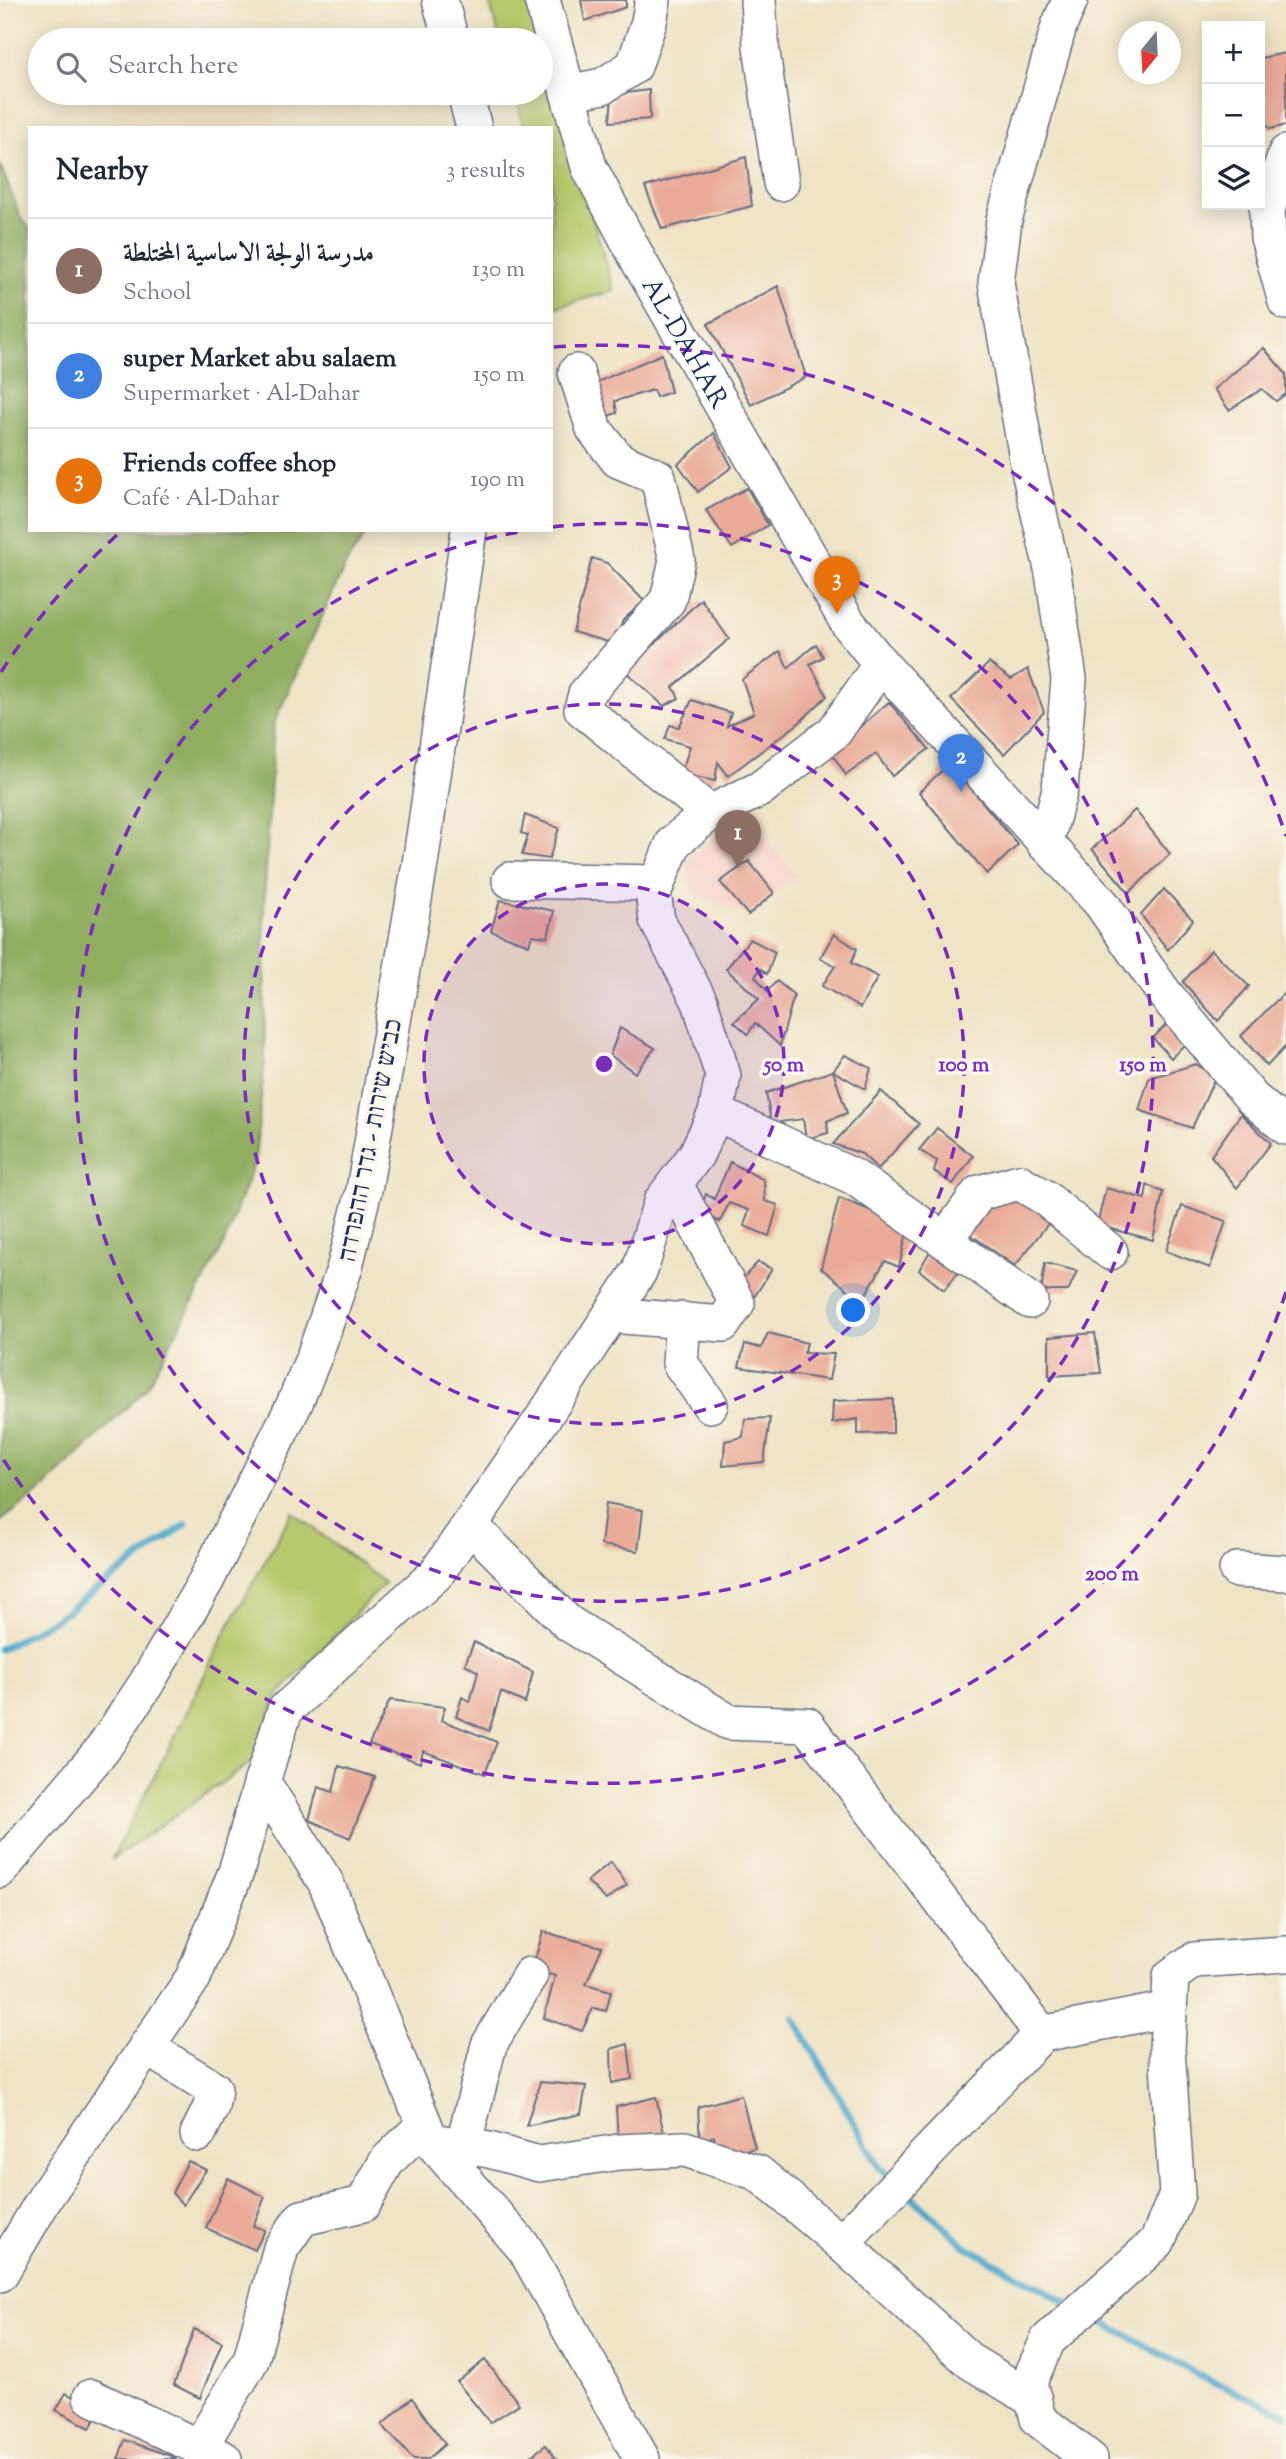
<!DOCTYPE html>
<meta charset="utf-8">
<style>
:root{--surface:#fff;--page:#f6f6f7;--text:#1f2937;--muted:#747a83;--line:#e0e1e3;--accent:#7c3aed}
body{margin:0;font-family:"Sorts Mill Goudy",Amiri,"Frank Ruhl Libre",serif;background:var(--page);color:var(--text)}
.controls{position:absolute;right:21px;top:21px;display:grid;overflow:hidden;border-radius:0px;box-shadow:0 4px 18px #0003}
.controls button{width:63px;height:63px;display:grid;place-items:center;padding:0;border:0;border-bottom:2px solid var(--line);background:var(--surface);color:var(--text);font:35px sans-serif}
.compass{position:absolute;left:1118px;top:21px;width:63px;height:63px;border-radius:50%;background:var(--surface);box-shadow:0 4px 18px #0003;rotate:198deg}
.you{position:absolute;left:854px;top:1311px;width:24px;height:24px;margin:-18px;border:5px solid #fff;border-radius:50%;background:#1a73e8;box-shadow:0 0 0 10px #1a73e833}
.badge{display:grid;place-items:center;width:46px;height:46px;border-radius:50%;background:var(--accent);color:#fff;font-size:23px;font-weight:700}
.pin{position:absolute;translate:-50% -58px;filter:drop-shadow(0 2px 4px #0008)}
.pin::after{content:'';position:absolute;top:37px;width:24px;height:21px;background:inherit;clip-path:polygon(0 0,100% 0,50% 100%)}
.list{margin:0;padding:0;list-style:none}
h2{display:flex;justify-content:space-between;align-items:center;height:91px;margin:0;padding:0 28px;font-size:30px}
h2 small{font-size:23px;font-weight:400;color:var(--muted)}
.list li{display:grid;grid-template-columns:46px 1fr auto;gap:21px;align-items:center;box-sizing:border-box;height:105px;padding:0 28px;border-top:2px solid var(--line)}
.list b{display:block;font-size:26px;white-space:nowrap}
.list p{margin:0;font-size:23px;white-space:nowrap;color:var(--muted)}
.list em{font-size:23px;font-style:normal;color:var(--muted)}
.icon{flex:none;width:38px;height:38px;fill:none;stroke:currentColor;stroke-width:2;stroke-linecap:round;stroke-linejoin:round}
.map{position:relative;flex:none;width:1286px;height:2459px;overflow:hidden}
.search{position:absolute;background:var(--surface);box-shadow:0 4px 18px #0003;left:28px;top:28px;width:525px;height:77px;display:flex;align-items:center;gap:18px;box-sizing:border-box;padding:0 24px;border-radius:38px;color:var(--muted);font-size:26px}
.panel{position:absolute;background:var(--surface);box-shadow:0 4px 18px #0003;left:28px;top:126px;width:525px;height:406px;border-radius:0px}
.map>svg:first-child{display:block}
</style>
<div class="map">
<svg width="1286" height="2459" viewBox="0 0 1286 2459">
<rect width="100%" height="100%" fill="#fbf7ec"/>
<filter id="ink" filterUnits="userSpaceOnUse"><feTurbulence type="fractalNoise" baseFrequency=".0143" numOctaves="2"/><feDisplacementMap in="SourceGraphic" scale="14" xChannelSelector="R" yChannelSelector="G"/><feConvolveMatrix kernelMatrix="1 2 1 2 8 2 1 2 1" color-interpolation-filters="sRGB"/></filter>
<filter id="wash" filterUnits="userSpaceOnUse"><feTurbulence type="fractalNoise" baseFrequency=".00686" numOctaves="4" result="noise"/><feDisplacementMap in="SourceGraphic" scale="28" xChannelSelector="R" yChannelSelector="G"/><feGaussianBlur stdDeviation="1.57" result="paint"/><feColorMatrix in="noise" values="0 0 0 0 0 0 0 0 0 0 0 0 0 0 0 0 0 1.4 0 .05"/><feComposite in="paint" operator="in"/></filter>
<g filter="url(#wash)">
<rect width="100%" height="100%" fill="#efe3c5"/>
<path fill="#f7d0c9" d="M745,813L796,875L748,915L692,893L684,861Z"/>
<g fill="#b6c96c" stroke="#687c65" stroke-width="2">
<path d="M489,0H530L614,291L552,308L551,128H524L515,93H541V40H500Z"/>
<path d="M292,1512L385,1583L277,1696L253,1761L111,1860L175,1736L223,1637Z"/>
</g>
<path fill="#90ad60" stroke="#566e5f" stroke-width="2" d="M0,164L20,216L30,229V530H368L345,566L274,723L264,907L265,1060L255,1160L223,1246L146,1389L46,1486L0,1522Z"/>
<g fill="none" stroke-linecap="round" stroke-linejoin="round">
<g stroke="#4ca6ca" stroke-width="7">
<path d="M0,1649L56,1619L186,1524"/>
<path d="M794,2018L880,2168L891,2178"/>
<path d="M905,2191L965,2246L1073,2306"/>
<path d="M1090,2315L1200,2376L1286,2414"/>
</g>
</g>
<g id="blocks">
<g fill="#eaaa98">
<path d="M581,0H626V7L585,21Z"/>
<path d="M1286,53V125L1270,129L1260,116V58Z"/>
<path d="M649,90L650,119L610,122L612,95Z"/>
<path d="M746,157L752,206L662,229L645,187Z"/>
<path d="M778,286L806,377L751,405L708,324Z"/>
<path d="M1264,348L1286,374V394L1276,401L1262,389L1229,410L1214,389Z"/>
<path d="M662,354L671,392L656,397L653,390L615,401L617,413L605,417L597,382Z"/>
<path d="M714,433L732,467L698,492L678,464Z"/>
<path d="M747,488L768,525L732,548L706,510Z"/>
<path d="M592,558L607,563L644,601L623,620L615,644L573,632Z"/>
<path d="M701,599L729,639L673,687L679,698L664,706L626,672Z"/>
<path d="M816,644L823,657L810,664L827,696L799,723L728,776L718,762L715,781L681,774L690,746L665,739L670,725L679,727L692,700L731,713L727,726L754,713L742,679L780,651L788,668Z"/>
<path d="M989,663L1011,679L1028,669L1044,712L1004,754L951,699Z"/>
<path d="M889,702L929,749L892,776L876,754L846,775L831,752Z"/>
<path d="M950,763L1018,845L987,874L919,792Z"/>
<path d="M1135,810L1170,854L1129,893L1092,849Z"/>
<path d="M525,815L559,828L549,859L522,855L528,835L521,833Z"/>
<path d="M749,861L774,893L748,915L720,882Z"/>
<path d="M1164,889L1193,920L1168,950L1141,915Z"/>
<path d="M500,900L554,911L548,937L532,935L529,945L491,931Z"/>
<path d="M834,934L857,949L851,963L878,977L860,1008L822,986L835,966L820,958Z"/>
<path d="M750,939L775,952L767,974L761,969L755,976L767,991L777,981L794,995L780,1046L755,1023L748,1034L734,1022L759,999L726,969Z"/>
<path d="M1211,950L1249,986L1218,1021L1183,982Z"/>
<path d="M1283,994L1286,996V1046L1267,1066L1241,1036Z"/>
<path d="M1169,1022L1186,1043L1171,1058L1153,1038Z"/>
<path d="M620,1028L655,1048L635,1073L610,1055Z"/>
<path d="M845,1055L871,1068L865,1089L833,1071L847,1113L827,1121L828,1133L806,1139L803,1119L771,1123L766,1093L833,1071Z"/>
<path d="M1196,1064L1215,1078L1192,1128L1139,1110L1149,1078Z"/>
<path d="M881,1091L919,1124L878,1169L862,1154L833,1144Z"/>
<path d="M1241,1114L1271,1143L1237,1188L1211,1156Z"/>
<path d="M937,1128L973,1156L953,1184L934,1171L937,1161L919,1150Z"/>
<path d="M730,1162L764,1180L765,1201L778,1205L769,1236L744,1226L749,1210L729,1203L720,1222L700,1211L706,1194L714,1199Z"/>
<path d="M1147,1185L1163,1192L1153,1240L1097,1225L1106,1188L1145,1199Z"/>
<path d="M1014,1194L1051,1220L1015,1266L967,1232L988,1201Z"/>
<path d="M839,1198L872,1211L907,1232L899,1267L885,1261L862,1301L821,1268Z"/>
<path d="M1182,1206L1226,1221L1210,1268L1166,1251Z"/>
<path d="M932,1248L961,1269L944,1290L919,1270Z"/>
<path d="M758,1262L772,1269L753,1299L741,1280Z"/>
<path d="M1045,1263L1077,1271L1068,1291H1041Z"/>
<path d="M768,1333L807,1343L804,1353L834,1354L829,1380L739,1367L745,1344L761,1348Z"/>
<path d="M1095,1333L1101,1373L1049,1376V1337Z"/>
<path d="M893,1399V1433L858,1434V1419L832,1423L833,1401Z"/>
<path d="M770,1418L764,1462L723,1466L725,1441L743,1437L745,1419Z"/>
<path d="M606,1503L643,1510L638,1551L601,1545Z"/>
<path d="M474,1642L533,1672L525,1703L501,1692L489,1731L456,1717L462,1697L470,1702L478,1672L465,1664Z"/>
<path d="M390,1700L445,1707L441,1720L497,1742L485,1774L423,1751L420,1763L369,1744Z"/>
<path d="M339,1766L375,1777L350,1838L309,1820L318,1787L333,1792Z"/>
<path d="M611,1862L627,1885L606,1900L587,1881Z"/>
<path d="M543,1932L602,1947L586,1984L611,1991L606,2011L593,2008L582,2031L544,2018L555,1976L532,1969Z"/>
<path d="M628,2044L632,2079L612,2083L611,2049Z"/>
<path d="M540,2082L586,2086L581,2114L526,2126Z"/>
<path d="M741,2095L755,2148L719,2155L714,2136L700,2141L698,2107Z"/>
<path d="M656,2097L664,2134L618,2143L616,2107Z"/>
<path d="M188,2161L206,2170L183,2205L172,2193Z"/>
<path d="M228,2178L265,2197L253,2226L265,2230L255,2250L206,2228Z"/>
<path d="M194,2329L222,2342L200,2398L174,2385Z"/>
<path d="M485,2360L519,2404L490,2423L457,2382Z"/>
<path d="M66,2393L99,2412L90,2428L56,2410Z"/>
<path d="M412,2398L445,2444L428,2459H413L382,2425Z"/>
<path d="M125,2440L176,2458V2459H118Z"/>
<path d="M546,2445L556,2459H527Z"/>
</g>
</g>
</g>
<g filter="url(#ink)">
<use href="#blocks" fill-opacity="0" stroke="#656e82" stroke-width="2"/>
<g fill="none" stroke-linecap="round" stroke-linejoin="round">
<defs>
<g id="minor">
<path d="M440,0L451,40"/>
<path id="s1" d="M542,0L589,167L641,265L848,623L881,664L1101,903L1164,993L1252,1098L1286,1127"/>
<path d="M758,0L761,46L781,183"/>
<path d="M465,93L474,128"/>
<path d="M568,93L603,86L634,66L649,22L653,0"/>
<path d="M1286,153L1267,210L1268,237L1286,302"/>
<path d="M576,372L594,429L618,460L658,477L677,560L668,600L586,694L582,709L710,813"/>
<path d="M1045,844L1060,789L1069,679L1053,573L1030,475L996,283L1004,220L1059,26L1070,0"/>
<path d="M510,880L657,883"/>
<path d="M716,1113L854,1177L1030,1301"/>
<path d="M945,1240L979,1193L1019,1182L1044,1197L1110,1252"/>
<path d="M611,1315L723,1324L737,1303L675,1184"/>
<path d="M683,1320L680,1363L710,1405"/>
<path d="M470,1525L568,1623L728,1722L807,1725L1042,2034"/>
<path d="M1237,1570L1286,1573"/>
<path d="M0,1870L102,1750L146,1684L206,1581L294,1405L315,1354L344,1270L364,1190L420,864L469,530"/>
<path d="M146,2047L214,2089L211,2107L198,2134"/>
<path d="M431,2141L489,2150L539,2164L619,2152L685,2149L758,2173L841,2243L971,2362L1034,2400"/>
<path d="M463,2146L489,2045L530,1975"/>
<path d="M841,2243L1042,2034L1169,2009"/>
<path d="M0,2274L46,2196L193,1978L236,1872L262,1781"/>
<path d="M91,2397L224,2459"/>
<path d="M199,2448L251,2360L281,2248L302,2218L363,2204L387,2161L424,2125"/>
<path d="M642,2459L525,2249L431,2141L326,1883L262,1781L285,1710L436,1574L543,1418L640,1270L661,1202L696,1155L716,1113L723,1076L700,1002L657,920L653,893L674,842L710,813L760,789L834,732L881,664"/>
<path d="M1090,2459L1038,2419L1029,2382L1048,2340L1157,2242L1177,2194L1167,2049L1171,1976L1194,1960L1286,1954"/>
</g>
</defs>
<use href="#minor" stroke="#656e82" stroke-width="38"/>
<use href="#minor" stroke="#fff" stroke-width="35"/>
</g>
</g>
<circle cx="604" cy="1064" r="180" fill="#7b2cbf" fill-opacity=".12"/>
<g fill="none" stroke="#7b2cbf" stroke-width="3.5" stroke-dasharray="12 9">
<circle cx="604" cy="1064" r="180"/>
<circle cx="604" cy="1064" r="360"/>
<path d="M552 527A539 539 0 1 1 524 531"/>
<path d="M1286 1292A719 719 0 0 1 1 1456M1 672A719 719 0 0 1 118 534M554 347A719 719 0 0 1 1286 836"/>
</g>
<g text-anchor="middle" stroke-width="7" stroke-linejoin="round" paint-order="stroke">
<g font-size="26" fill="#1b2f5e" stroke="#fbf7ec">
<text dy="9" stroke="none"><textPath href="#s1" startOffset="374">AL-DAHAR</textPath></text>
<text transform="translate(369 1140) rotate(-79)" y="9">כביש שירות - גדר ההפרדה</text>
</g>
</g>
<circle cx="604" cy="1064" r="10" fill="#7b2cbf" stroke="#fbf7ec" stroke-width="3.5"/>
<g font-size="21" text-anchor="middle" font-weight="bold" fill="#7b2cbf" stroke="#fbf7ec" stroke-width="7" stroke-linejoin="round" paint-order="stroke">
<text x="784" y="1071">50 m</text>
<text x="964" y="1071">100 m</text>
<text x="1143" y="1071">150 m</text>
<text x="1112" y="1580">200 m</text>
</g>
</svg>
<div class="controls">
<button>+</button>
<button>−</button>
<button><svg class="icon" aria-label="layers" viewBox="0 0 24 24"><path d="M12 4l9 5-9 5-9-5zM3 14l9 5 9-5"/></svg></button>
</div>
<svg class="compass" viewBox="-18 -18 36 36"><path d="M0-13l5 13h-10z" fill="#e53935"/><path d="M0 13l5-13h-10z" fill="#747a83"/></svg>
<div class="you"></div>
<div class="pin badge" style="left:738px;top:868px;background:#8d6e63">1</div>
<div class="pin badge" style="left:961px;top:792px;background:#3f7fe0">2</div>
<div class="pin badge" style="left:837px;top:614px;background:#e8710a">3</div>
<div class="search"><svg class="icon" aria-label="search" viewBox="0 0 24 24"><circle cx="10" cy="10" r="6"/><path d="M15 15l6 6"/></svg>Search here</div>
<section class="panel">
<h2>Nearby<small>3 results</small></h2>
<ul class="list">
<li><span class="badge" style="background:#8d6e63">1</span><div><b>مدرسة الولجة الاساسية المختلطة</b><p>School</p></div><em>130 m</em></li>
<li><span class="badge" style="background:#3f7fe0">2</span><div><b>super Market abu salaem</b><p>Supermarket · Al-Dahar</p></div><em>150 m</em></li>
<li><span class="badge" style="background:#e8710a">3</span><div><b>Friends coffee shop</b><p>Café · Al-Dahar</p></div><em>190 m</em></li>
</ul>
</section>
</div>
